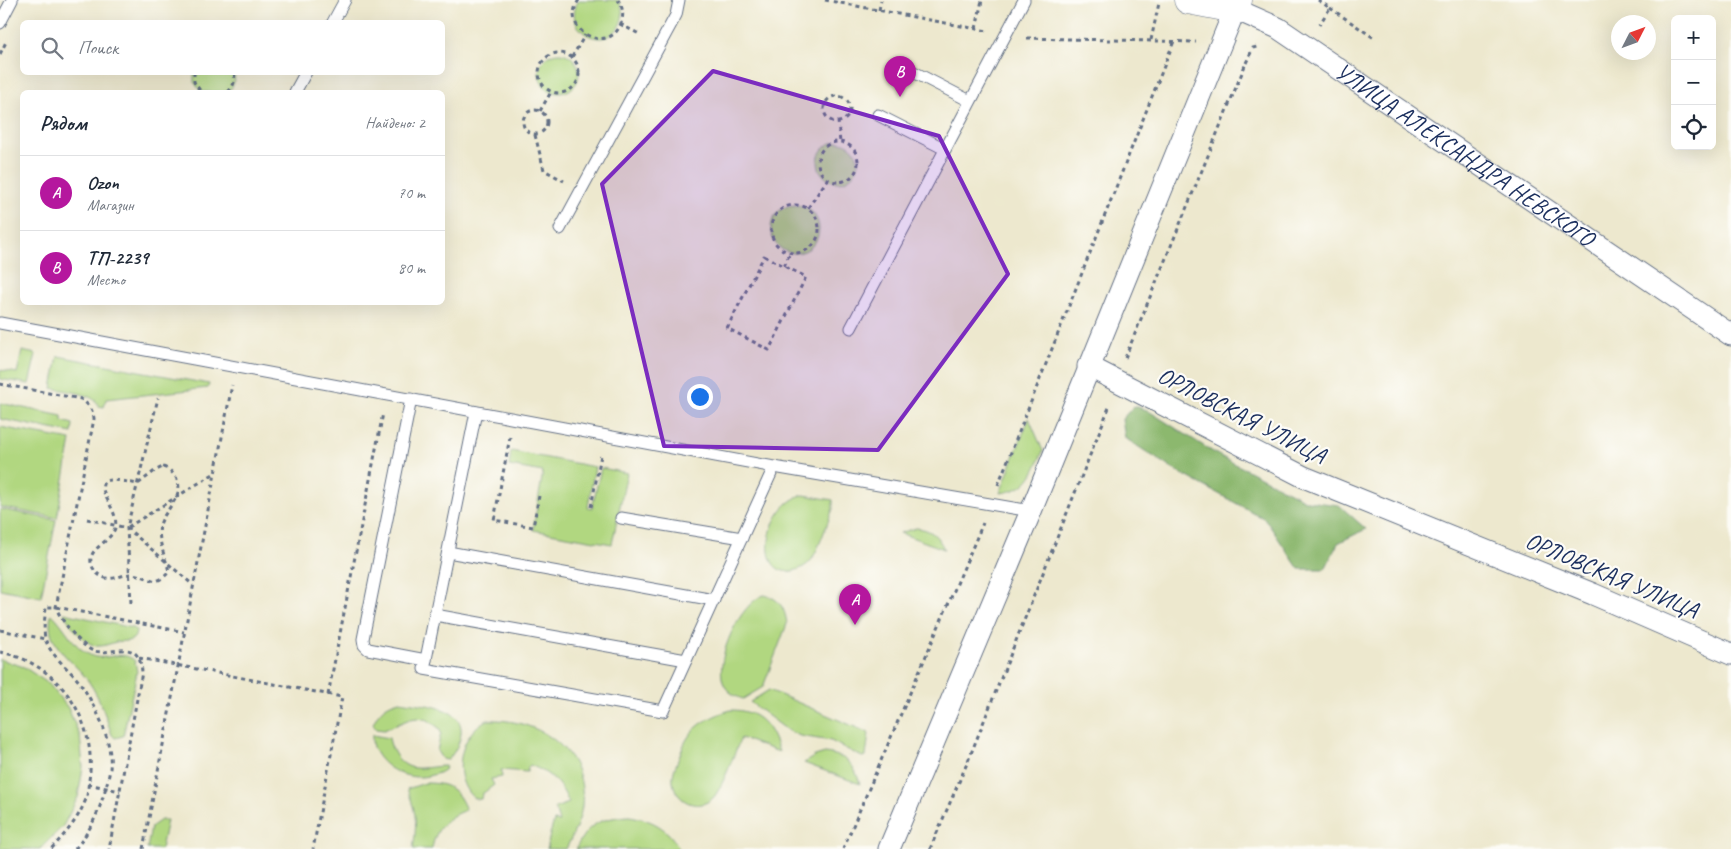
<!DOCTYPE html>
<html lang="ru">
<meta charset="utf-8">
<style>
:root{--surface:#fff;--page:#f2f2f3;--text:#1f2937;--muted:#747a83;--line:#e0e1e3;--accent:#b5179e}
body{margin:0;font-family:Caveat,sans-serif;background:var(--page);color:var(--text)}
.controls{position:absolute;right:15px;top:15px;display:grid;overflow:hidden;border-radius:8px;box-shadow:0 5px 20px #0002}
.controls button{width:45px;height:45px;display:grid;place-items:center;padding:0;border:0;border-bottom:1px solid var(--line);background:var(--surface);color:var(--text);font:25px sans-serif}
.compass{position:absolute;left:1611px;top:15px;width:45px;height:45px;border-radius:50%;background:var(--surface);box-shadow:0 5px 20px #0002;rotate:48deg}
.you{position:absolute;left:699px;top:396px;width:18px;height:18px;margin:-12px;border:4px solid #fff;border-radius:50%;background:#1a73e8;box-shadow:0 0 0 8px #1a73e833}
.badge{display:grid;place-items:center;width:32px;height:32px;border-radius:50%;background:var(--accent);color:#fff;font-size:16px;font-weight:700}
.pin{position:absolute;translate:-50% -41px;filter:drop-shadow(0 1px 2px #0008)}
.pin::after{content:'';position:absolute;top:26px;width:18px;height:15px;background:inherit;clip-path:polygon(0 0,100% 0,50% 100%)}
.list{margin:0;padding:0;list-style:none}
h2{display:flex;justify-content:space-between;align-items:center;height:65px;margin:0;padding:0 20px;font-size:21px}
h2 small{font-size:16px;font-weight:400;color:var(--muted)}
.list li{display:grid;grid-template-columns:32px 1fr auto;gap:15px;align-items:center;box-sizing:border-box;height:75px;padding:0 20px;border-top:1px solid var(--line)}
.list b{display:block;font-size:19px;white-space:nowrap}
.list p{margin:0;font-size:16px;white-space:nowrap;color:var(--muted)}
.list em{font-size:16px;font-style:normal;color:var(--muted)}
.icon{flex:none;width:28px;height:28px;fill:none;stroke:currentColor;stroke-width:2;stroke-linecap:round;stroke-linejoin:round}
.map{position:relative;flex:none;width:1731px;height:849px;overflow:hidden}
.search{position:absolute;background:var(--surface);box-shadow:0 5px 20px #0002;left:20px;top:20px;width:425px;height:55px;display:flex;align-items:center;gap:12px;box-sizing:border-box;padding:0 18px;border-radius:8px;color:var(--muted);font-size:19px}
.panel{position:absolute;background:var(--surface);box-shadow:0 5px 20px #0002;left:20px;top:90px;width:425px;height:215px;border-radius:8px}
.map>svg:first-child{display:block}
</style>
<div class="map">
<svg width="1731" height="849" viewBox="0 0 1731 849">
<rect width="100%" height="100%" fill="#fdfcf7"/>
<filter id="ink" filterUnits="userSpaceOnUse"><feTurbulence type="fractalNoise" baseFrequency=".02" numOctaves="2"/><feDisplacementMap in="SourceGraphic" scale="10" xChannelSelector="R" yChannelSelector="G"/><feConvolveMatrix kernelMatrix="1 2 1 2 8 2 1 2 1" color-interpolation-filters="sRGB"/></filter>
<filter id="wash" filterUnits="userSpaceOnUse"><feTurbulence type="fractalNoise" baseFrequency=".0096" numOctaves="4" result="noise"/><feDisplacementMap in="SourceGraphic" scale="20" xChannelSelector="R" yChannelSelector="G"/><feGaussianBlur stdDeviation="1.12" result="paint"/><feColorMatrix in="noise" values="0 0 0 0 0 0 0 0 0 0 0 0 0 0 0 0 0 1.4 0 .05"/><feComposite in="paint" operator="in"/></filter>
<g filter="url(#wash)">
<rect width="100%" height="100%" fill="#ede8ce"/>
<g fill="#b1d780" stroke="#66836f">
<path d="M579,0H618C622,6 624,15 621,22C608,56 559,30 579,0Z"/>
<circle cx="559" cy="73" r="20"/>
<path d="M194,73H234C236,81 233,87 228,92H201L194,82Z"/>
<circle cx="838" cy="162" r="20"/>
<circle cx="795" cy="229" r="24"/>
<path d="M22,351L36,354L29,384L0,379V370L17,373Z"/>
<path d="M58,356L209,384L208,388L106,399L104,407L99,406C95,393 64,391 52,388Z"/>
<path d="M0,403L62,416V421L73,424L72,433L0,419Z"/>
<path d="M1029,418L1043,451C1033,475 1028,490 1000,493Z"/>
<path d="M0,427L71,440L57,518L0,507Z"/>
<path d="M511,451L595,467L588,507L592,508L601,468L627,473L612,544L533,530L543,472L509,466Z"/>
<path d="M804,495L833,500V509C827,523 820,546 812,559C808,565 801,569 793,571C754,578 765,503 804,495Z"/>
<path d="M0,509L56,520L41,597L0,589Z"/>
<path d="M916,528C931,529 938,536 944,549L900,533Z"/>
<path d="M764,595C780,598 785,609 787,624L763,687L743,699C734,696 726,691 723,682C715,658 740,603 764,595Z"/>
<path d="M64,613L132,628L136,630C136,644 125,640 116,642C108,644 101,648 93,645C82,640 69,624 64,613Z"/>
<path d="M52,614C65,626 73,647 90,655C105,663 121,648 135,661L137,672L123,736L115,738L112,735C105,715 101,700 89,682C74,660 44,646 51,615Z"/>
<path d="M0,659L24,667L49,684L68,708L80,736L83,767L78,797L63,826L40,849H0Z"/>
<path d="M769,690L869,733L866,756L862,757L831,741L800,736L787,730L750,702Z"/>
<path d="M400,701C414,704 433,704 447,711C470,721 461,745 448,760L442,759L437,751L441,733L439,728L428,720L418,718L410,719L384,730L376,729L373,724C378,711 386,704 400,701Z"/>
<path d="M731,710C760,710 771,727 779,752L741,738C735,751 722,789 713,798C698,812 676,802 673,782C672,775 675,767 678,760C681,753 683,745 687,739C695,724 716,714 731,710Z"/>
<path d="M487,720C538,718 588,750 582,806C580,821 573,835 566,849H547L550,834L554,821L559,822L555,808L569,803C560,782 551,774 530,765L528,767L527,772L501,770L502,777L491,779L494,785L482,794L481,799C475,800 472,797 468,792C452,769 462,732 487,720Z"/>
<path d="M372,735L389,738C392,754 403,770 421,768C429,768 436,766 445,766L446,768C442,772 437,774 432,775C410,782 382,770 373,747C372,744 372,739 372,735Z"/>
<path d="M825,753C846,756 854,763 860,784L804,763L815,756Z"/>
<path d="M425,783C448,783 457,788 466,810C447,816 435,829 432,849H413C417,824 417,813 407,789Z"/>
<path d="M629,816C651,819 669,828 679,849H576C587,823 602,818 629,816Z"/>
<path d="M161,820H167L161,849H147L151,827Z"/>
</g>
<path fill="#8cb86e" stroke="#547466" d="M1134,406L1147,410L1218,455L1307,501L1339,505L1366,529L1338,543L1325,569H1299L1265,519L1171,468L1125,438L1122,419Z"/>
</g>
<g filter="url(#ink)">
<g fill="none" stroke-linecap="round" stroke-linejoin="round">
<defs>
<g id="lane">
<path d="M333,22L345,0"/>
<path d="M0,23L12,0"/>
<path d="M902,66L970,101"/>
<path d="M295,92L306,72"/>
<path d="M878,115L945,149"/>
<path d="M560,229L676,15L679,0"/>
<path d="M0,323L774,467L1031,511"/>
<path d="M851,328L1024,0"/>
<path d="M411,399L363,639L364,645L368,649L426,660"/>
<path d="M476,412L424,669L663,711L774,467"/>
<path d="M621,518L742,538"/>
<path d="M448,552L714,600"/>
<path d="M435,615L686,660"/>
</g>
<g id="street">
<path d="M1088,366L1304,477L1593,594L1731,654"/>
<path id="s1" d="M889,849L1031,511L1235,9L1278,28L1731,335"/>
</g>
<path id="secondary" d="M1188,0L1235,9L1238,0"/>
</defs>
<use href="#lane" stroke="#647085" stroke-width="13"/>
<use href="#street" stroke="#647085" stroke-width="23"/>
<use href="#secondary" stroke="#647085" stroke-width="29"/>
<g stroke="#647085" stroke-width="3" stroke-dasharray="4 4" stroke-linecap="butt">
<path d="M579,0C558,31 610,56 621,23C624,15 623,7 618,0"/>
<path d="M825,0L987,31"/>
<path d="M1318,0L1330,8L1319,25"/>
<path d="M1330,8L1374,38"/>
<path d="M879,10L881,0"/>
<path d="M231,22L239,20L244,22"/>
<path d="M620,24L641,35"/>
<path d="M976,29L982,0"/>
<path d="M1027,38L1196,42"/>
<path d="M1151,40L1159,3"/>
<circle cx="559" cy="73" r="20"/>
<path d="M0,54L6,42"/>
<path d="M572,57L585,35"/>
<path d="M1246,63L1253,48L1257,47"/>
<path d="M194,72V82L201,92"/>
<path d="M228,92C233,87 236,81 234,72"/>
<circle cx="837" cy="109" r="13"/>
<circle cx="535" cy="122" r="12"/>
<path d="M540,111L551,92"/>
<path d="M838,121L840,143"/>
<path d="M535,135L544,170L564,181"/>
<circle cx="838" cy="162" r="20"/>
<circle cx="795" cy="229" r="24"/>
<path d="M808,208L827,180"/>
<path d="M764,256L806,277L769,350L727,328Z"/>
<path d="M784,266L790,253"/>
<path d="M1125,358L1246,63"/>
<path d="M0,384L81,399C89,405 93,410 94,419L56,607C59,618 83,649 94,651C114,656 139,636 142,672L109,849"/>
<path d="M510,437L494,520L533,527L539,496"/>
<path d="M163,467C169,469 171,471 175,476C188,494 164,509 160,525C157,540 165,556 169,571C166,576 162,579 156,581C148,579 139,574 130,574C121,575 110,582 101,576C98,575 95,571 93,568C83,549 110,544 115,528C120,511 97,492 104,482C109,477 131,483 138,484L156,470Z"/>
<path d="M998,485L1174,41"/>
<path d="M591,507L601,455"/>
<path d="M87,519L127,528L193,585"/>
<path d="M128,527L215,473"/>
<path d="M131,603L127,528L158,398"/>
<path d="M0,630L45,639"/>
<path d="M0,652C59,663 98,721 89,780C88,786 88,793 86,799C78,820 66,833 51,849"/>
<path d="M139,658L342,697L313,849"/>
<path d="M328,695L383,413"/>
<path d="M88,784L120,791"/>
<path d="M75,849C86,836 94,822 100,806C104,794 108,782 110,769C113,740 96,707 80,683C70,669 50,656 45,638C43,628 45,617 46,607H56L184,632"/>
<path d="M143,849L232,385"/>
<path d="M843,849L983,523"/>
<path d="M930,849L968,761L1110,405"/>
</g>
<use href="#lane" stroke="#fff" stroke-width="11"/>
<use href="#street" stroke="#fff" stroke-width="21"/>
<use href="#secondary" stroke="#fff" stroke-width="28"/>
</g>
</g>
<path fill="#7b2cbf" fill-opacity="0.2" stroke="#7b2cbf" stroke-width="4" stroke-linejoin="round" d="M713,71L939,136L1008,274L878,450L664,446L602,184Z"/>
<g text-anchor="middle" stroke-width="4.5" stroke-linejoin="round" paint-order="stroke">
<g font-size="24" fill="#1b2f5e" stroke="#fdfcf7">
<text dy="8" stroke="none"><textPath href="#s1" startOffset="1181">УЛИЦА АЛЕКСАНДРА НЕВСКОГО</textPath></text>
<text transform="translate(1242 415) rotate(27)" y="8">ОРЛОВСКАЯ УЛИЦА</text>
<text transform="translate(1612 575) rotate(23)" y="8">ОРЛОВСКАЯ УЛИЦА</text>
</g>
</g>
</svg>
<div class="controls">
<button>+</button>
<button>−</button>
<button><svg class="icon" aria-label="locate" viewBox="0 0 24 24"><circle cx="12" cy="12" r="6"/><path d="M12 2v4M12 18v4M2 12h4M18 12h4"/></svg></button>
</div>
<svg class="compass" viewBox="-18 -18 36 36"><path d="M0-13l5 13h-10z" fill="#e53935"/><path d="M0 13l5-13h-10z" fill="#747a83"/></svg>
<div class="you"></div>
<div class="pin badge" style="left:855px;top:625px">A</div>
<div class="pin badge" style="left:900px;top:97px">B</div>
<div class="search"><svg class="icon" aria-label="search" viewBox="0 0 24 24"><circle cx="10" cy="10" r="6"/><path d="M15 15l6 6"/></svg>Поиск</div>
<section class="panel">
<h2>Рядом<small>Найдено: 2</small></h2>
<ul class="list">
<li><span class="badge">A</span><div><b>Ozon</b><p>Магазин</p></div><em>70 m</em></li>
<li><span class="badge">B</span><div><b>ТП-2239</b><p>Место</p></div><em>80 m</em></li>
</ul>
</section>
</div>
